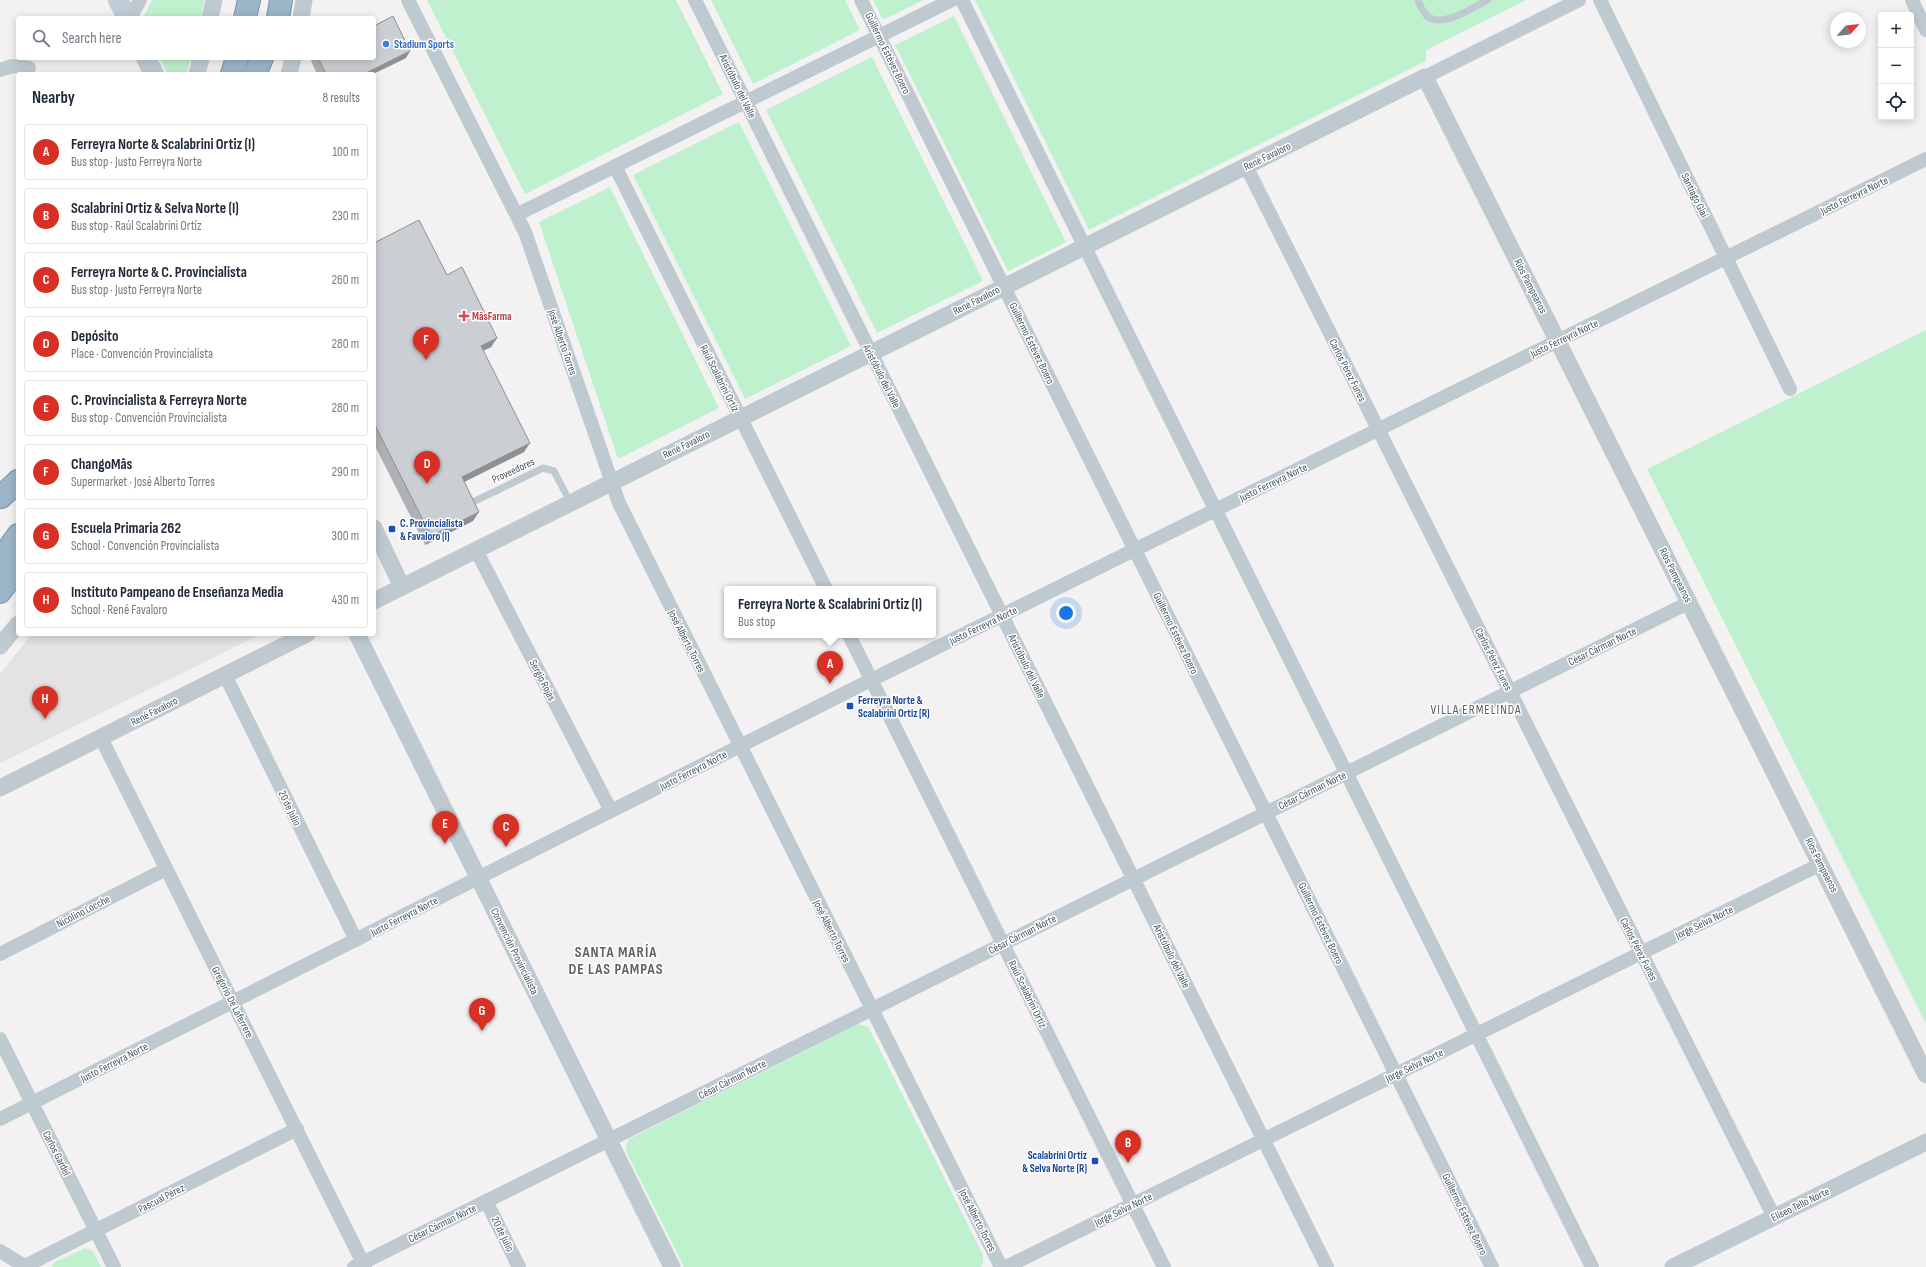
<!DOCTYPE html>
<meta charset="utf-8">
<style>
:root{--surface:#fff;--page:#f2f2f3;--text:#1f2937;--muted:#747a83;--line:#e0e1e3;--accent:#d93025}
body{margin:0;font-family:"Sofia Sans Condensed",sans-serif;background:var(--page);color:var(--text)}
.controls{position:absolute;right:12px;top:12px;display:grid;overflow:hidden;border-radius:4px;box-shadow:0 2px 10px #0003}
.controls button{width:36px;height:36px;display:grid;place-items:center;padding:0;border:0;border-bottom:1px solid var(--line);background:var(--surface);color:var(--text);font:20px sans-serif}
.compass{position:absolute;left:1830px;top:12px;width:36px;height:36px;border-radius:50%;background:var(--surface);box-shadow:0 2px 10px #0003;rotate:63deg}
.you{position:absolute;left:1066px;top:613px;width:14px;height:14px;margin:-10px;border:3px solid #fff;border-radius:50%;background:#1a73e8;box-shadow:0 0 0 6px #1a73e833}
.badge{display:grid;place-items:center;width:26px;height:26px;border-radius:50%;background:var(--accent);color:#fff;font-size:13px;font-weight:700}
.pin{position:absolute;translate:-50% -33px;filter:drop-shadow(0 1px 2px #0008)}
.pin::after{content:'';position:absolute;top:21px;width:14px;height:12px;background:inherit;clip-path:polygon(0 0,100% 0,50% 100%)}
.popup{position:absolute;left:724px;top:586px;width:212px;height:52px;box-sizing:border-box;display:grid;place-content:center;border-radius:4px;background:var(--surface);filter:drop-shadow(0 1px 3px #0005);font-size:13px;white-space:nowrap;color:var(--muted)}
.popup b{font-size:15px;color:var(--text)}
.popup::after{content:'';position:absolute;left:50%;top:100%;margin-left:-8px;border:8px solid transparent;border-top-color:var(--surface)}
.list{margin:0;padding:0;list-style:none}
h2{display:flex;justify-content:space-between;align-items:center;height:52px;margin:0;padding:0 16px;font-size:17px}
h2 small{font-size:13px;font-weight:400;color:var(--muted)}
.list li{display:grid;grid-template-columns:26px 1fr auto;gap:12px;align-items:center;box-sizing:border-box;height:56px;margin:0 8px 8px;padding:0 8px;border:1px solid var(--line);border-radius:4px}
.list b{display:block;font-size:15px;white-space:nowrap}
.list p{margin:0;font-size:13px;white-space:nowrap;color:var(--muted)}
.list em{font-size:13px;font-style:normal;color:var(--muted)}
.icon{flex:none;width:22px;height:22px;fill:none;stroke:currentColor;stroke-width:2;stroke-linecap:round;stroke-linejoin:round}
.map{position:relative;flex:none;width:1926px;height:1267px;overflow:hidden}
.search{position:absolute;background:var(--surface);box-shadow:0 2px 10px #0003;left:16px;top:16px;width:360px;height:44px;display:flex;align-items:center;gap:10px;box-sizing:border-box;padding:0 14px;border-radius:4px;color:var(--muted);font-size:15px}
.panel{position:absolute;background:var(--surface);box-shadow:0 2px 10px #0003;left:16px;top:72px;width:360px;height:564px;border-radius:4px}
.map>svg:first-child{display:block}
</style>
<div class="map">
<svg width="1926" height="1267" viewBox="0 0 1926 1267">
<rect width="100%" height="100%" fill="#f3f1f1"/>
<path fill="#e4e2e3" d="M32,634H261L0,763V674Z"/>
<g fill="#c0f1ce">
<path d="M152,0H204L201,18H143Z"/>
<path d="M427,0H676L723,94L525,194Z"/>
<path d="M711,0H845L860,30L753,84Z"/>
<path d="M873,0H923L883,20Z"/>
<path d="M975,0H1526L1426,50V61L1089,230Z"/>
<path d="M954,16L1066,242L1008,271L895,45Z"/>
<path d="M872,57L983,281L877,333L766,110Z"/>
<path d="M160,58H191L186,74H168Z"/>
<path d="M739,122L851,346L745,399L633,175Z"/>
<path d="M610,187L719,408L618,459L539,222Z"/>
<path d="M1926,330V1024L1647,469Z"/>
<path d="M858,1024L867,1026L870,1030L983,1255V1262L981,1267H684L627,1153L626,1145L629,1139Z"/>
<path d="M85,1248L93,1251L101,1267H52L55,1262Z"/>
</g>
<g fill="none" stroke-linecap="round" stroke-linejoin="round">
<defs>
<g id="trunk">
<path d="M245,18L249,0"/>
<path d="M278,18L281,0"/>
<path d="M232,74L237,58"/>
<path d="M255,74L262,58"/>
<path d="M1,497L18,481"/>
<path d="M0,561L18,535"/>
<path d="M0,592L18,567"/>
</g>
</defs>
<use href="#trunk" stroke="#7393ac" stroke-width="24"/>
<g stroke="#bfcad0" stroke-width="7">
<path d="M1418,0C1420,6 1423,12 1427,16C1442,29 1473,7 1488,0"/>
<path d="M473,502L543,468L554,471L570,502"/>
</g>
<g stroke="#bfcad0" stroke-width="14">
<path d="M408,0L525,232L619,503L1001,1267"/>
<path d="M695,0L1327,1267"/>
<path d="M861,0L1492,1267"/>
<path d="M962,0L1592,1267"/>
<path d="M1600,0L1790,389"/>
<path d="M1912,0L1926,30"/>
<path d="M130,18L140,0"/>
<path d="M0,70L12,66L29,68"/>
<path d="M1425,77L1579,0"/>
<path d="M615,166L826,589"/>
<path d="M1246,166L1774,1217"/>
<path d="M518,214L952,0"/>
<path d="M476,550L611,811"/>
<path d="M849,635L1164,1267"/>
<path d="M225,675L356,940"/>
<path d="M101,738L365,1267"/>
<path d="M0,954L166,869"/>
<path d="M0,1039L114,1267"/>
<path d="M0,1119L871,680L1926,159"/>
<path d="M486,1201L519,1267"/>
<path d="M0,1251L26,1267"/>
<path d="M25,1266L297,1129"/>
<path d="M354,1267L1690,602"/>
<path d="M1006,1267L1821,864"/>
</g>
<g stroke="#bfcad0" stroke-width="17">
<path d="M210,18L214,0"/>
<path d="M301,18L304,0"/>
<path d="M197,74L201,58"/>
<path d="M289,74L293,58"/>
<path d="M374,528L402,587"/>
<path d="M374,601L1425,77L1926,1075"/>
<path d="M357,634L672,1267"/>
<path d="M0,646L18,624"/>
<path d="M0,788L307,634"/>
<path d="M1673,1267L1926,1142"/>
</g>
<g stroke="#bfcbd5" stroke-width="20">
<path d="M118,0L127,18"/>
<path d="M146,58L154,74"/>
</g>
<use href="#trunk" stroke="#9cb6c8" stroke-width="22"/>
</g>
<g fill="#afb2b5">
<path d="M313,58H406L373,74H317L311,61Z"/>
<path d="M374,243L447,275L497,338L491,347L483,350L524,452L464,482L473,521L425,545L374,444Z"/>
</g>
<g fill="#8e9194">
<path d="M410,51L406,58L373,74H364Z"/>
<path d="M497,338L491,347L475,355L481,346Z"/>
<path d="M530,443L524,452L456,486L462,477Z"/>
<path d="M479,512L473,521L425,545L431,536Z"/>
</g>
<g fill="#cbcfd3" stroke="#8e9194">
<path d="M393,16L410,51L364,74H326L318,58H374V26Z"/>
<path d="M419,220L447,275L462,267L497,338L481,346L530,443L462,477L479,512L431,536L374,423V243Z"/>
</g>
<circle fill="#3f7fe0" stroke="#fff" stroke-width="1.5" cx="386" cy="44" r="4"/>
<path fill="#e0444e" stroke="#fff" stroke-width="1.5" d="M462 310h4v4h4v4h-4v4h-4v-4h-4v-4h4z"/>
<g fill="#1a4fb4" stroke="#fff" stroke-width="1.5">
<rect x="388" y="525" width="8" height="8" rx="2"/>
<rect x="846" y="702" width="8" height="8" rx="2"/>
<rect x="1091" y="1157" width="8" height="8" rx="2"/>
</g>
<g text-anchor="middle" stroke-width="3" stroke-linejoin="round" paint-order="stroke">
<g font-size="11" font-weight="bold" fill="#366cbe" stroke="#fff" text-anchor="start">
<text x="394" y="48">Stadium Sports</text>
</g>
<g font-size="11" fill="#48565f" stroke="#fff">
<text transform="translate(888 53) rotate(64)" y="4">Guillermo Estévez Boero</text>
<text transform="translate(738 86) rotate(64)" y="4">Aristóbulo del Valle</text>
<text transform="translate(1267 156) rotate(-26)" y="4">René Favaloro</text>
<text transform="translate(1695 195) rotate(64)" y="4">Santiago Giai</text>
<text transform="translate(1854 195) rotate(-26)" y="4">Justo Ferreyra Norte</text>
<text transform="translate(1531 286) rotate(63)" y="4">Ríos Pampeanos</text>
<text transform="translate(976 300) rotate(-27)" y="4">René Favaloro</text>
<text transform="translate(1564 338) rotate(-26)" y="4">Justo Ferreyra Norte</text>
<text transform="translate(563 342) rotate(71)" y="4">José Alberto Torres</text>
<text transform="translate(1032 343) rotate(64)" y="4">Guillermo Estévez Boero</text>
<text transform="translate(1348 370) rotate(63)" y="4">Carlos Pérez Funes</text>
<text transform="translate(882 376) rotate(63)" y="4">Aristóbulo del Valle</text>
<text transform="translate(720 378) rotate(63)" y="4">Raúl Scalabrini Ortíz</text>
<text transform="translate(686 444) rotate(-26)" y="4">René Favaloro</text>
<text transform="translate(513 470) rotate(-25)" y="4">Proveedores</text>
<text transform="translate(1273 482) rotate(-26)" y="4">Justo Ferreyra Norte</text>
<text transform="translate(1676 575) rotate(63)" y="4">Ríos Pampeanos</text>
<text transform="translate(983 625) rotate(-26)" y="4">Justo Ferreyra Norte</text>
<text transform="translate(1176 633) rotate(64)" y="4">Guillermo Estévez Boero</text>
<text transform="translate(687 641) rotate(63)" y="4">José Alberto Torres</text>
<text transform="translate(1602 646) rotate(-26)" y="4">César Cárman Norte</text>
<text transform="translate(1494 659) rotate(63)" y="4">Carlos Pérez Funes</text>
<text transform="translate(1027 666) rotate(64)" y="4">Aristóbulo del Valle</text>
<text transform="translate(543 680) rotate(63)" y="4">Sergio Rojas</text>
<text transform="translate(154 711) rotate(-27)" y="4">René Favaloro</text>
<text transform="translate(693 770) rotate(-27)" y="4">Justo Ferreyra Norte</text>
<text transform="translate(1312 790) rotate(-26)" y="4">César Cárman Norte</text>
<text transform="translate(290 808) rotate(64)" y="4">20 de Julio</text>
<text transform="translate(1822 865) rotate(63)" y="4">Ríos Pampeanos</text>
<text transform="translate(83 911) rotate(-27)" y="4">Nicolino Locche</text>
<text transform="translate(404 916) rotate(-27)" y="4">Justo Ferreyra Norte</text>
<text transform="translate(1704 922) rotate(-26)" y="4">Jorge Selva Norte</text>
<text transform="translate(1321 923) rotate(64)" y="4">Guillermo Estévez Boero</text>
<text transform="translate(832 931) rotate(63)" y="4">José Alberto Torres</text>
<text transform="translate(1022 934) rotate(-27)" y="4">César Cárman Norte</text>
<text transform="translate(1639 949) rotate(63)" y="4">Carlos Pérez Funes</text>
<text transform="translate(515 951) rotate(64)" y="4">Convención Provincialista</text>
<text transform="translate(1172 956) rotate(64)" y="4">Aristóbulo del Valle</text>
<text transform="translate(1028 994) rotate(64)" y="4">Raúl Scalabrini Ortíz</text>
<text transform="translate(233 1002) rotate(63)" y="4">Gregorio De Laferrere</text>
<text transform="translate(114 1062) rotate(-27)" y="4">Justo Ferreyra Norte</text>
<text transform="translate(1414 1065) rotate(-26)" y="4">Jorge Selva Norte</text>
<text transform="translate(732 1079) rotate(-27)" y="4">César Cárman Norte</text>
<text transform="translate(57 1153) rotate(63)" y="4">Carlos Gardel</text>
<text transform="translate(161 1198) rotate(-27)" y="4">Pascual Pérez</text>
<text transform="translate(1800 1204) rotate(-26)" y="4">Eliseo Tello Norte</text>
<text transform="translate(1123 1209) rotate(-26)" y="4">Jorge Selva Norte</text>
<text transform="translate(1465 1214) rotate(64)" y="4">Guillermo Estévez Boero</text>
<text transform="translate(978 1220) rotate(63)" y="4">José Alberto Torres</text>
<text transform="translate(442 1223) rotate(-26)" y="4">César Cárman Norte</text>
<text transform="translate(503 1234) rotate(64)" y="4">20 de Julio</text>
</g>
<g font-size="11" font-weight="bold" fill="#be3a42" stroke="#fff" text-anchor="start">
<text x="472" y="320">MâsFarma</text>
</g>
<g font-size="11" font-weight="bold" fill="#164399" stroke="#fff" text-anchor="start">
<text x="400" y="527">C. Provincialista<tspan x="400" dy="13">&amp; Favaloro (I)</tspan></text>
<text x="858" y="704">Ferreyra Norte &amp;<tspan x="858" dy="13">Scalabrini Ortiz (R)</tspan></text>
<text x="1087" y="1159" text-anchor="end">Scalabrini Ortiz<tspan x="1087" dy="13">&amp; Selva Norte (R)</tspan></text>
</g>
<g font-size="13" letter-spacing="1" fill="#5d6266" stroke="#fff">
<text x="1476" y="714">VILLA ERMELINDA</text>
</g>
<g font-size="15" font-weight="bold" letter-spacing="1" fill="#5d6266" stroke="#fff">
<text x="616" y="957">SANTA MARÍA<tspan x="616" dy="17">DE LAS PAMPAS</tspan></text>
</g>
</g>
</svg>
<div class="controls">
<button>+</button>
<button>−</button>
<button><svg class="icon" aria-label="locate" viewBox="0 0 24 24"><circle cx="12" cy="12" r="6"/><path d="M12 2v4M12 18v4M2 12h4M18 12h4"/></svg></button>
</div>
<svg class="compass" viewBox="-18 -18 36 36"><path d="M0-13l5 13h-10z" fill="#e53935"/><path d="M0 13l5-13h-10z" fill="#747a83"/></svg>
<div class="you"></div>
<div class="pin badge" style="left:830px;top:684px">A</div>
<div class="popup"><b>Ferreyra Norte &amp; Scalabrini Ortiz (I)</b>Bus stop</div>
<div class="pin badge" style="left:1128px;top:1163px">B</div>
<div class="pin badge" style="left:506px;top:847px">C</div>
<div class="pin badge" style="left:427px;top:484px">D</div>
<div class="pin badge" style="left:445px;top:844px">E</div>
<div class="pin badge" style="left:426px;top:360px">F</div>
<div class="pin badge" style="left:482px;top:1031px">G</div>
<div class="pin badge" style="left:45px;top:719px">H</div>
<div class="search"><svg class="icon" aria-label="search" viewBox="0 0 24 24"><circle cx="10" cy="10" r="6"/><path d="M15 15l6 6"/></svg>Search here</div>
<section class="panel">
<h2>Nearby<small>8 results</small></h2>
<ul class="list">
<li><span class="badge">A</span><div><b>Ferreyra Norte &amp; Scalabrini Ortiz (I)</b><p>Bus stop · Justo Ferreyra Norte</p></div><em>100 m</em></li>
<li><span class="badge">B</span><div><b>Scalabrini Ortiz &amp; Selva Norte (I)</b><p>Bus stop · Raúl Scalabrini Ortíz</p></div><em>230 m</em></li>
<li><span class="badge">C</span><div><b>Ferreyra Norte &amp; C. Provincialista</b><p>Bus stop · Justo Ferreyra Norte</p></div><em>260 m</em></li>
<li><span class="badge">D</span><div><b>Depósito</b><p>Place · Convención Provincialista</p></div><em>280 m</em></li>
<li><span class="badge">E</span><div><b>C. Provincialista &amp; Ferreyra Norte</b><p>Bus stop · Convención Provincialista</p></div><em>280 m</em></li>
<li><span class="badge">F</span><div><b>ChangoMâs</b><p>Supermarket · José Alberto Torres</p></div><em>290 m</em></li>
<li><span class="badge">G</span><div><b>Escuela Primaria 262</b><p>School · Convención Provincialista</p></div><em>300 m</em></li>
<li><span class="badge">H</span><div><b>Instituto Pampeano de Enseñanza Media</b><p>School · René Favaloro</p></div><em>430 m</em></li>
</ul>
</section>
</div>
